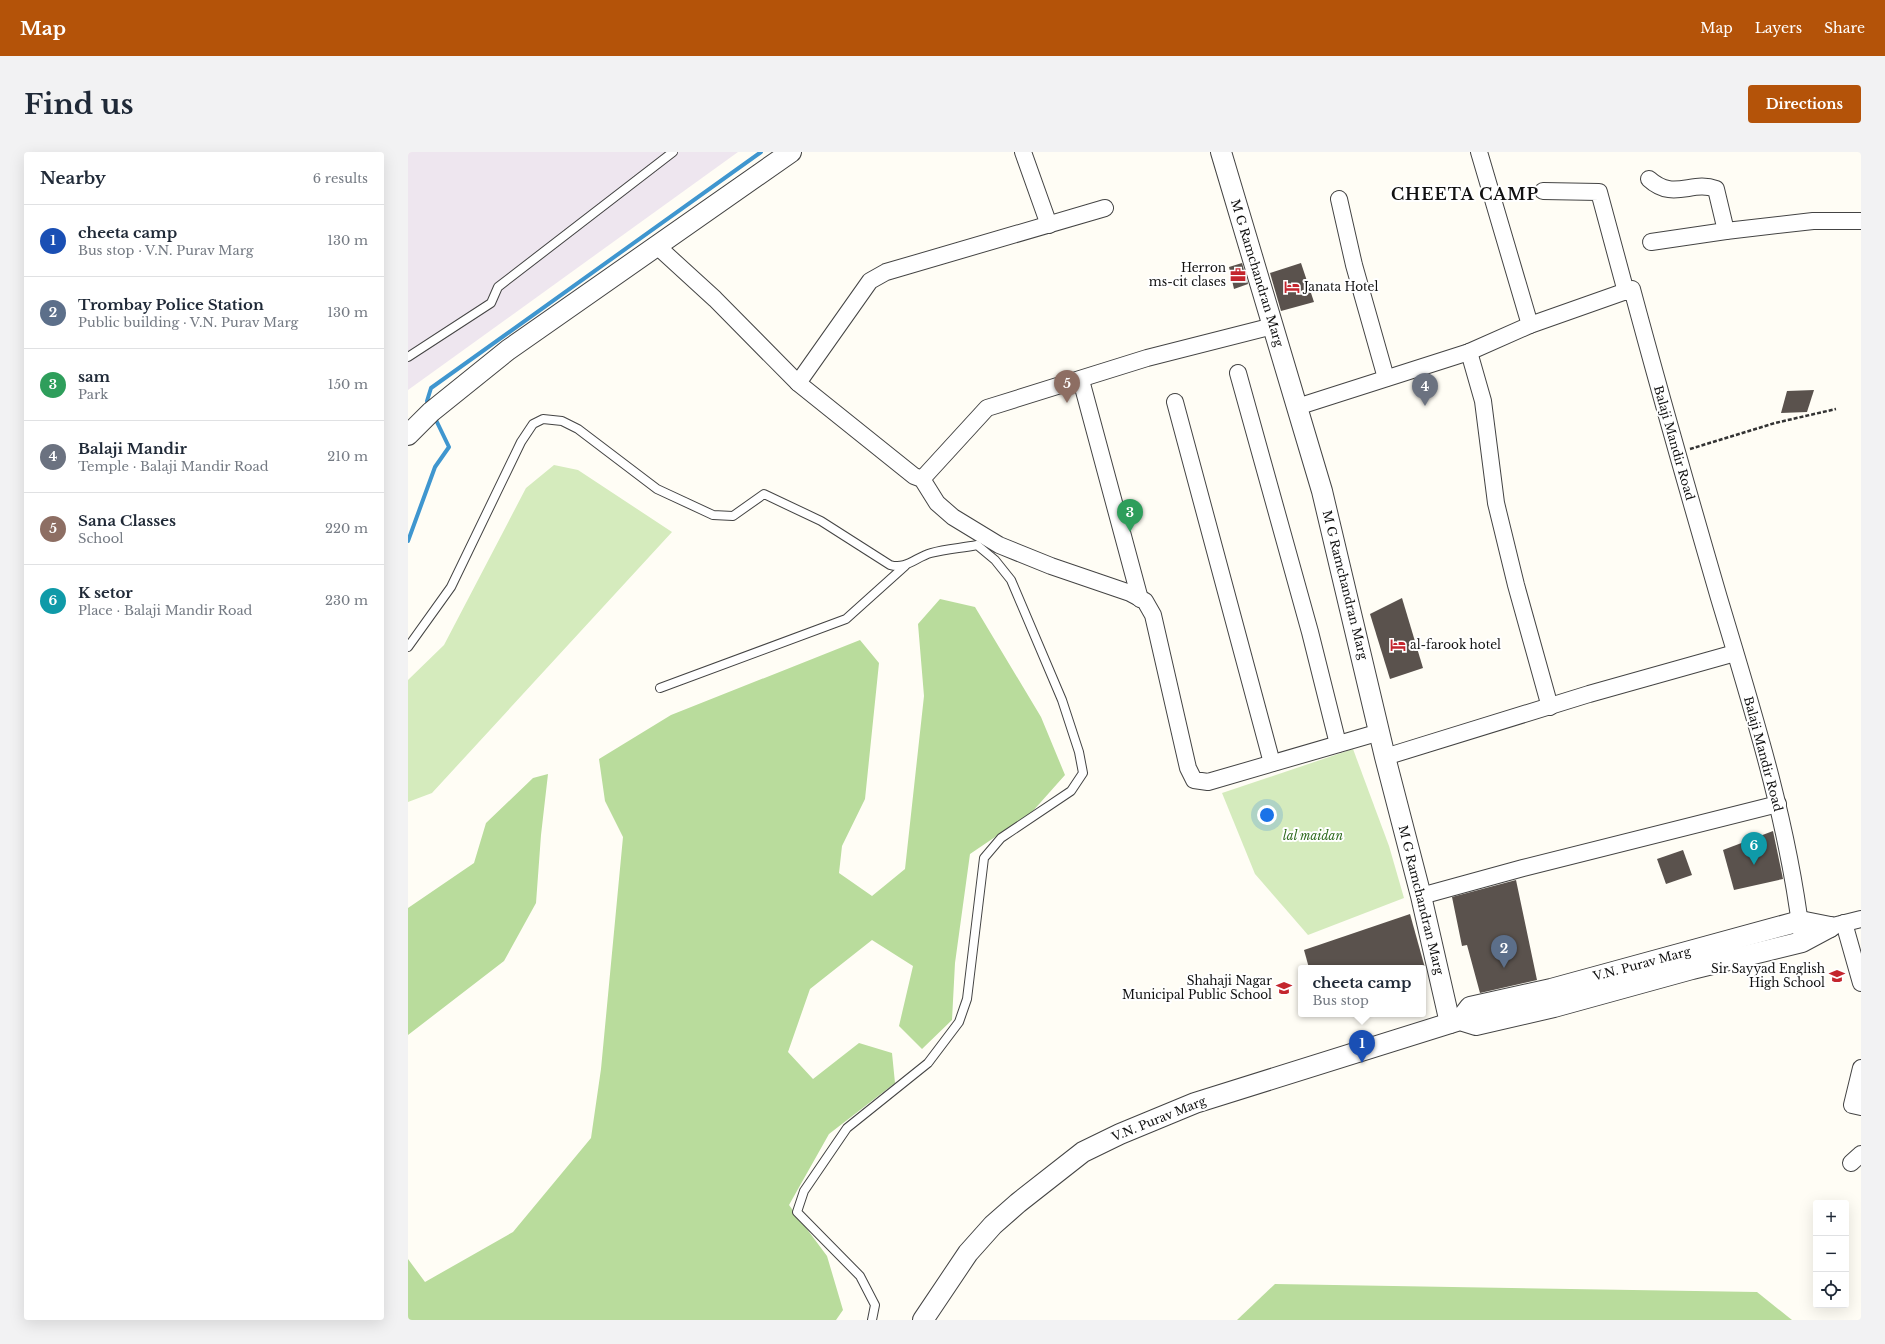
<!DOCTYPE html>
<meta charset="utf-8">
<style>
:root{--surface:#fff;--page:#f2f2f3;--text:#1f2937;--muted:#747a83;--line:#e0e1e3;--accent:#b45309}
body{margin:0;font-family:"Libre Baskerville",serif;background:var(--page);color:var(--text)}
.controls{position:absolute;right:12px;bottom:12px;display:grid;overflow:hidden;border-radius:4px;box-shadow:0 4px 16px #0002}
.controls button{width:36px;height:36px;display:grid;place-items:center;padding:0;border:0;border-bottom:1px solid var(--line);background:var(--surface);color:var(--text);font:20px sans-serif}
.you{position:absolute;left:859px;top:663px;width:14px;height:14px;margin:-10px;border:3px solid #fff;border-radius:50%;background:#1a73e8;box-shadow:0 0 0 6px #1a73e833}
.badge{display:grid;place-items:center;width:26px;height:26px;border-radius:50%;background:var(--accent);color:#fff;font-size:13px;font-weight:700}
.pin{position:absolute;translate:-50% -33px;filter:drop-shadow(0 1px 2px #0008)}
.pin::after{content:'';position:absolute;top:21px;width:14px;height:12px;background:inherit;clip-path:polygon(0 0,100% 0,50% 100%)}
.popup{position:absolute;left:890px;top:813px;width:128px;height:52px;box-sizing:border-box;display:grid;place-content:center;border-radius:4px;background:var(--surface);filter:drop-shadow(0 1px 3px #0005);font-size:13px;white-space:nowrap;color:var(--muted)}
.popup b{font-size:15px;color:var(--text)}
.popup::after{content:'';position:absolute;left:50%;top:100%;margin-left:-8px;border:8px solid transparent;border-top-color:var(--surface)}
.list{margin:0;padding:0;list-style:none}
h2{display:flex;justify-content:space-between;align-items:center;height:52px;margin:0;padding:0 16px;font-size:17px}
h2 small{font-size:13px;font-weight:400;color:var(--muted)}
.list li{display:grid;grid-template-columns:26px 1fr auto;gap:12px;align-items:center;box-sizing:border-box;height:72px;padding:0 16px;border-top:1px solid var(--line)}
.list b{display:block;font-size:15px;white-space:nowrap}
.list p{margin:0;font-size:13px;white-space:nowrap;color:var(--muted)}
.list em{font-size:13px;font-style:normal;color:var(--muted)}
.icon{flex:none;width:22px;height:22px;fill:none;stroke:currentColor;stroke-width:2;stroke-linecap:round;stroke-linejoin:round}
.map{position:relative;flex:none;width:1453px;height:1168px;overflow:hidden;border-radius:4px}
header{display:flex;align-items:center;gap:24px;box-sizing:border-box;height:56px;padding:0 20px;background:var(--accent);color:#fff}
header strong{font-size:19px}
nav{display:flex;gap:22px;margin-inline-start:auto;font-size:14px}
.intro{display:flex;align-items:center;justify-content:space-between;box-sizing:border-box;height:96px;padding:0 24px}
h1{margin:0;font-size:28px}
.button{padding:10px 18px;border-radius:4px;background:var(--accent);color:#fff;font-size:14px;font-weight:700}
main{display:flex;gap:24px;padding:0 24px}
aside{flex:1;background:var(--surface);border-radius:4px;box-shadow:0 4px 16px #0002}
.map>svg:first-child{display:block}
</style>
<header>
<strong>Map</strong>
<nav><a>Map</a><a>Layers</a><a>Share</a></nav>
</header>
<div class="intro"><h1>Find us</h1><a class="button">Directions</a></div>
<main>
<aside>
<h2>Nearby<small>6 results</small></h2>
<ul class="list">
<li><span class="badge" style="background:#1a4fb4">1</span><div><b>cheeta camp</b><p>Bus stop · V.N. Purav Marg</p></div><em>130 m</em></li>
<li><span class="badge" style="background:#5c6f8a">2</span><div><b>Trombay Police Station</b><p>Public building · V.N. Purav Marg</p></div><em>130 m</em></li>
<li><span class="badge" style="background:#2e9e5b">3</span><div><b>sam</b><p>Park</p></div><em>150 m</em></li>
<li><span class="badge" style="background:#6b7280">4</span><div><b>Balaji Mandir</b><p>Temple · Balaji Mandir Road</p></div><em>210 m</em></li>
<li><span class="badge" style="background:#8d6e63">5</span><div><b>Sana Classes</b><p>School</p></div><em>220 m</em></li>
<li><span class="badge" style="background:#0f9aa8">6</span><div><b>K setor</b><p>Place · Balaji Mandir Road</p></div><em>230 m</em></li>
</ul>
</aside>
<div class="map">
<svg width="1453" height="1168" viewBox="0 0 1453 1168">
<rect width="100%" height="100%" fill="#fffdf5"/>
<path fill="#eee6ef" d="M0,0H330L0,238Z"/>
<g fill="#d5ebbd">
<path d="M146,313L170,318L264,380L24,641L0,650V528L36,493L118,336Z"/>
<path d="M945,597L981,694L996,746L900,783L847,722L814,641Z"/>
</g>
<g fill="#b9dc9c">
<path d="M532,447L567,455L633,565L657,623L624,660L562,702L547,811L544,868L514,897L491,874L505,814L464,788L402,837L380,900L405,927L451,891L484,901L487,931L421,982L381,1053L419,1104L435,1158L428,1168H0V1107L17,1130L105,1080L183,986L193,917L215,685L197,649L191,607L263,563L452,488L471,511L457,647L434,694L431,721L464,744L497,717L516,544L510,472Z"/>
<path d="M140,622L133,683L128,751L96,809L0,883V756L66,711L78,671L125,626Z"/>
<path d="M867,1132L1349,1140L1384,1168H829Z"/>
</g>
<g fill="none" stroke-linecap="round" stroke-linejoin="round">
<g stroke="#3f96cf" stroke-width="4">
<path d="M21,254L19,249L23,236L353,0"/>
<path d="M0,389L27,315L41,295L27,266"/>
</g>
</g>
<g fill="#5a524d">
<path d="M834,111L840,132L826,137L821,115Z"/>
<path d="M893,111L906,150L873,159L862,121Z"/>
<path d="M1406,238L1399,260L1373,261L1379,239Z"/>
<path d="M994,446L1015,516L982,527L962,462Z"/>
<path d="M1365,679L1375,727L1326,738L1315,698Z"/>
<path d="M1275,698L1284,723L1258,732L1249,707Z"/>
<path d="M1108,728L1129,828L1072,841L1059,793L1054,794L1044,745Z"/>
<path d="M1002,762L1017,816H901L896,798Z"/>
</g>
<g fill="none" stroke-linecap="round" stroke-linejoin="round">
<defs>
<g id="service">
<path d="M0,205L83,151L90,135L265,0"/>
<path d="M0,495L43,435L113,290L125,272L135,267L154,269L170,277L249,337L305,363L325,364L356,342L413,369L482,413C498,418 508,405 523,401C538,397 554,396 569,393L587,408L603,428L654,548L671,600L675,621L663,639L593,686L576,706L559,847L551,870L520,911L439,976L396,1039L389,1060L452,1124L467,1153L464,1168"/>
<path d="M252,536L438,467L497,414"/>
</g>
<g id="minor">
<path d="M615,0L641,73"/>
<path d="M1071,0L1122,173"/>
<path d="M1241,27C1265,49 1284,28 1308,37L1318,79L1405,69H1453"/>
<path d="M1135,39L1191,40L1218,140"/>
<path d="M931,47L946,113L978,226"/>
<path d="M1243,90L1318,79"/>
<path d="M249,94L307,147L390,231L506,324L514,327L529,351L545,365L591,393L643,414L722,441L737,449L745,463L780,616L786,628L800,630L972,580"/>
<path d="M1061,200L1075,249L1088,351L1108,433L1142,555"/>
<path d="M830,221L902,480L930,592"/>
<path d="M673,228L732,447"/>
<path d="M390,231L462,129L478,120L697,56"/>
<path d="M767,250L864,611"/>
<path d="M889,255L1061,200L1122,173L1224,137C1252,241 1281,343 1311,446C1344,556 1379,666 1393,780"/>
<path d="M514,327L579,256L739,206L865,174"/>
<path d="M977,605L1181,542L1327,501"/>
<path d="M1013,744L1115,716L1370,652"/>
<path d="M1436,771L1453,831"/>
<path d="M1425,774L1453,767"/>
<path d="M1453,916L1444,953L1453,955"/>
<path d="M1443,1011L1453,1002"/>
</g>
<g id="tertiary">
<path d="M813,0L914,339L977,605L1013,744L1042,871"/>
<path d="M0,283L23,260L100,198L383,0"/>
<path d="M1052,868L1062,855L1143,837L1392,769L1422,775"/>
<path d="M515,1168L560,1101L585,1073L610,1051L675,1000L712,982L787,951L1052,868L1068,873L1146,855L1284,817L1394,790L1422,775"/>
</g>
</defs>
<use href="#service" stroke="#444" stroke-width="10"/>
<use href="#minor" stroke="#444" stroke-width="18"/>
<use href="#tertiary" stroke="#444" stroke-width="22"/>
<path stroke="#333" stroke-width="2.5" stroke-dasharray="4 2" stroke-linecap="butt" d="M1282,297L1367,271L1428,257"/>
<use href="#service" stroke="#fff" stroke-width="8"/>
<use href="#minor" stroke="#fff" stroke-width="16"/>
<use href="#tertiary" stroke="#fff" stroke-width="20"/>
</g>
<defs>
<symbol id="office-bare" viewBox="-9 -9 18 18"><path d="M-6-3h4V-5.5h4V-3h4V5H-6ZM-1-4.5V-3h2v-1.5ZM-6 0V1H6V0Z" fill="#c4262e" stroke="#fff" stroke-width="2.5" paint-order="stroke"/></symbol>
<symbol id="hotel-bare" viewBox="-9 -9 18 18"><path d="M-6-4.5h1.5V1H6V5H4.5V3h-9V5H-6ZM-4 0a1.8 1.8 0 1 1 3.6 0ZM.5 0V-2.5h3Q6-2.5 6 0Z" fill="#c4262e" stroke="#fff" stroke-width="2.5" paint-order="stroke"/></symbol>
<symbol id="school-bare" viewBox="-9 -9 18 18"><path d="M0-5L7-2L0 1L-7-2ZM-4 1L0 2.5L4 1V4Q0 6-4 4Z" fill="#c4262e" stroke="#fff" stroke-width="2.5" paint-order="stroke"/></symbol>
</defs>
<g fill-rule="evenodd">
<use href="#office-bare" x="819" y="112" width="22" height="22"/>
<use href="#hotel-bare" x="873" y="124" width="22" height="22"/>
<use href="#hotel-bare" x="979" y="482" width="22" height="22"/>
<use href="#school-bare" x="1418" y="813" width="22" height="22"/>
<use href="#school-bare" x="865" y="825" width="22" height="22"/>
</g>
<g text-anchor="middle" stroke-width="4" stroke-linejoin="round" paint-order="stroke">
<g font-size="12" fill="#111" stroke="#fff" text-anchor="end">
<text x="818" y="120">Herron<tspan x="818" dy="14">ms-cit clases</tspan></text>
<text x="896" y="139" text-anchor="start">Janata Hotel</text>
<text x="1002" y="497" text-anchor="start">al-farook hotel</text>
<text x="1417" y="821">Sir Sayyad English<tspan x="1417" dy="14">High School</tspan></text>
<text x="864" y="833">Shahaji Nagar<tspan x="864" dy="14">Municipal Public School</tspan></text>
</g>
<g font-size="12" fill="#111" stroke="#fff">
<text transform="translate(849 121) rotate(73)" y="4">M G Ramchandran Marg</text>
<text transform="translate(1266 291) rotate(74)" y="4">Balaji Mandir Road</text>
<text transform="translate(937 433) rotate(76)" y="4">M G Ramchandran Marg</text>
<text transform="translate(1355 602) rotate(75)" y="4">Balaji Mandir Road</text>
<text transform="translate(1013 748) rotate(76)" y="4">M G Ramchandran Marg</text>
<text transform="translate(1234 812) rotate(-15)" y="4">V.N. Purav Marg</text>
<text transform="translate(751 967) rotate(-22)" y="4">V.N. Purav Marg</text>
</g>
<g font-size="12" font-style="italic" fill="#2f6b1f" stroke="#fff">
<text x="905" y="688">lal maidan</text>
</g>
<g font-size="16" font-weight="bold" letter-spacing="1" fill="#111" stroke="#fff">
<text x="1057" y="48">CHEETA CAMP</text>
</g>
</g>
</svg>
<div class="controls">
<button>+</button>
<button>−</button>
<button><svg class="icon" aria-label="locate" viewBox="0 0 24 24"><circle cx="12" cy="12" r="6"/><path d="M12 2v4M12 18v4M2 12h4M18 12h4"/></svg></button>
</div>
<div class="you"></div>
<div class="pin badge" style="left:954px;top:911px;background:#1a4fb4">1</div>
<div class="popup"><b>cheeta camp</b>Bus stop</div>
<div class="pin badge" style="left:1096px;top:816px;background:#5c6f8a">2</div>
<div class="pin badge" style="left:722px;top:380px;background:#2e9e5b">3</div>
<div class="pin badge" style="left:1017px;top:254px;background:#6b7280">4</div>
<div class="pin badge" style="left:659px;top:251px;background:#8d6e63">5</div>
<div class="pin badge" style="left:1346px;top:713px;background:#0f9aa8">6</div>
</div>
</main>
